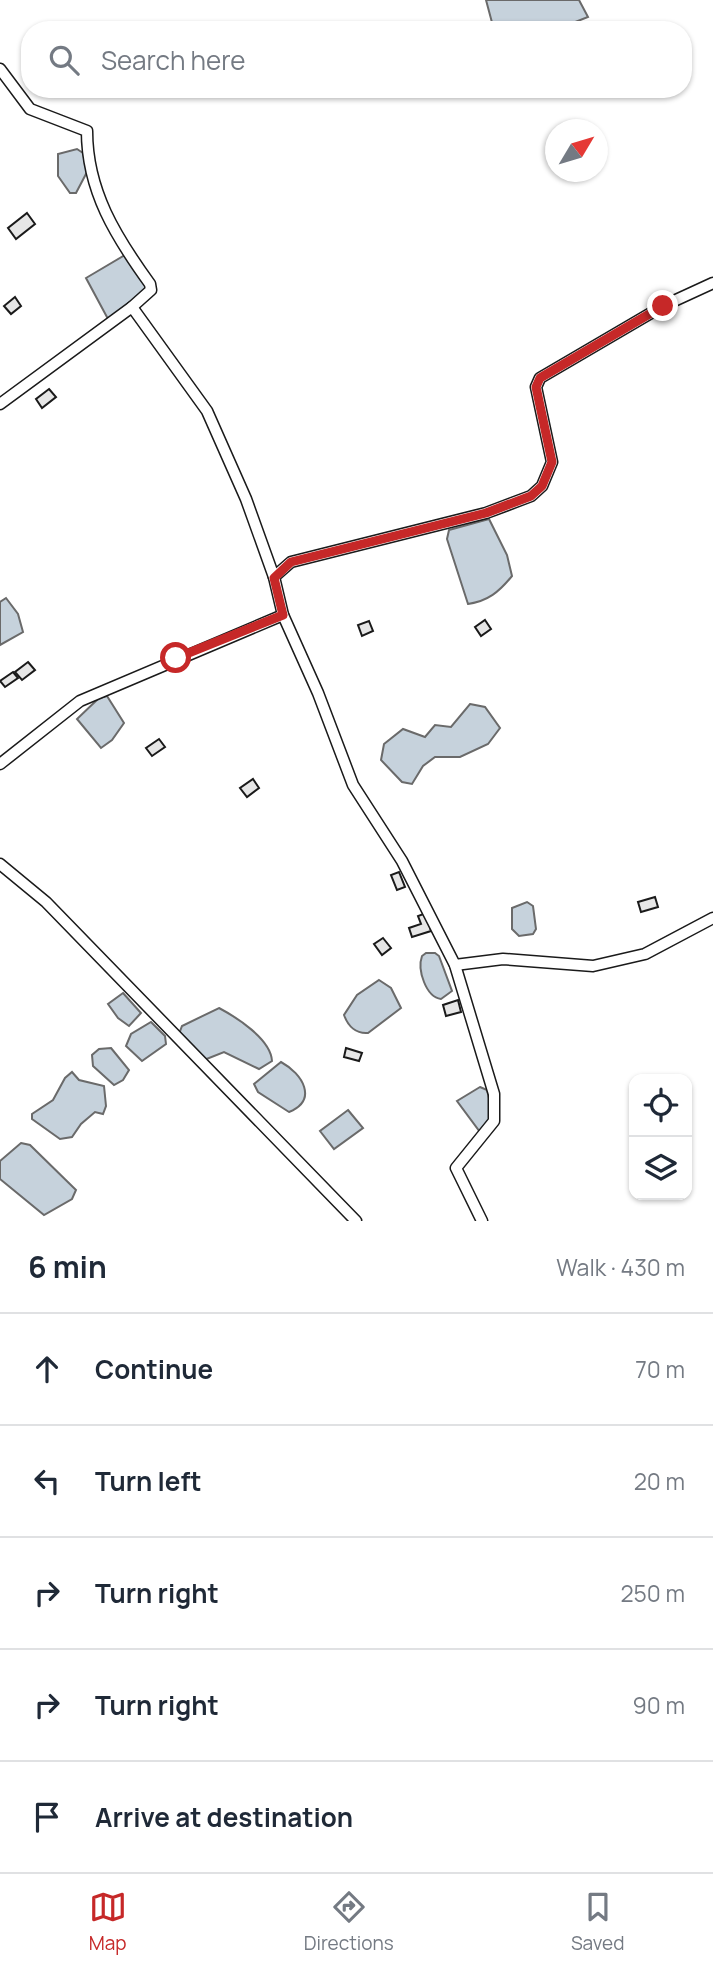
<!DOCTYPE html>
<meta charset="utf-8">
<style>
:root{--surface:#fff;--page:#f2f2f3;--text:#1f2937;--muted:#747a83;--line:#e0e1e3;--accent:#c62828}
body{margin:0;font-family:Manrope,sans-serif;background:var(--page);color:var(--text)}
.controls{position:absolute;right:21px;bottom:21px;display:grid;overflow:hidden;border-radius:14px;box-shadow:0 2px 5px #0004}
.controls button{width:63px;height:63px;display:grid;place-items:center;padding:0;border:0;border-bottom:2px solid var(--line);background:var(--surface);color:var(--text);font:35px sans-serif}
.compass{position:absolute;left:545px;top:119px;width:63px;height:63px;border-radius:50%;background:var(--surface);box-shadow:0 2px 5px #0004;rotate:52deg}
.stop{position:absolute;width:21px;height:21px;margin:-16px;border:5px solid #c62828;border-radius:50%;background:#fff}
.stop.end{background:#c62828;border-color:#fff;box-shadow:0 2px 7px #0008}
.list{margin:0;padding:0;list-style:none}
h2{display:flex;justify-content:space-between;align-items:center;height:91px;margin:0;padding:0 28px;font-size:30px}
h2 small{font-size:23px;font-weight:400;color:var(--muted)}
.list li{display:grid;grid-template-columns:46px 1fr auto;gap:21px;align-items:center;box-sizing:border-box;height:112px;padding:0 28px;border-top:2px solid var(--line)}
.list b{display:block;font-size:26px;white-space:nowrap}
.list em{font-size:23px;font-style:normal;color:var(--muted)}
.icon{flex:none;width:38px;height:38px;fill:none;stroke:currentColor;stroke-width:2;stroke-linecap:round;stroke-linejoin:round}
.map{position:relative;flex:none;width:713px;height:1221px;overflow:hidden}
.search{position:absolute;background:var(--surface);box-shadow:0 2px 5px #0004;left:21px;right:21px;top:21px;height:77px;display:flex;align-items:center;gap:18px;box-sizing:border-box;padding:0 24px;border-radius:28px;color:var(--muted);font-size:26px}
.sheet{height:651px;background:var(--surface)}
nav{display:flex;justify-content:space-around;align-items:center;box-sizing:border-box;height:98px;border-top:2px solid var(--line);background:var(--surface);font-size:19px;color:var(--muted)}
nav a{display:grid;justify-items:center;gap:4px}
nav .on{color:var(--accent)}
.map>svg:first-child{display:block}
</style>
<div class="map">
<svg width="713" height="1221" viewBox="0 0 713 1221">
<rect width="100%" height="100%" fill="#fff"/>
<g fill="#c6d2dc" stroke="#6a6a6a" stroke-width="2">
<path d="M486,0H579L588,17L555,30H494Z"/>
<path d="M77,149L83,153L87,172L76,193H70L58,176V154Z"/>
<path d="M125,255L149,288L108,319L86,278Z"/>
<path d="M489,519L507,555L512,576C499,592 488,601 468,604L447,539L449,530Z"/>
<path d="M6,598L18,614L23,632L0,645V602Z"/>
<path d="M107,696L124,723L112,740L101,748L77,719L99,698Z"/>
<path d="M470,704L485,707L500,728L488,744L460,757H435L423,766L412,784L402,782L381,760L384,744L403,729L425,737L435,725L451,727Z"/>
<path d="M527,902L533,906L536,929L533,934L519,936L512,929V908Z"/>
<path d="M426,953H435L439,956L452,991L441,999C426,997 417,970 422,956Z"/>
<path d="M379,980L391,988L401,1008L368,1033C356,1034 348,1026 344,1015L357,995Z"/>
<path d="M123,993L141,1013L129,1026L118,1018L108,1004Z"/>
<path d="M219,1008C236,1017 271,1039 272,1061L259,1069L224,1052L204,1060L179,1034L182,1026Z"/>
<path d="M151,1022L165,1036L166,1044L142,1061L126,1046L131,1034Z"/>
<path d="M111,1048L129,1070L123,1080L114,1085L93,1066L92,1055L99,1049Z"/>
<path d="M281,1062C303,1074 318,1100 289,1112L258,1092L254,1084Z"/>
<path d="M72,1072L79,1080L104,1086L106,1106L103,1114L95,1112L81,1124L72,1137L60,1139L32,1119V1114L53,1100L65,1078Z"/>
<path d="M480,1087L487,1090L493,1114L480,1132L457,1101Z"/>
<path d="M348,1110L363,1128L334,1149L320,1131Z"/>
<path d="M21,1143L30,1145L76,1190L72,1199L44,1215L0,1179V1161Z"/>
</g>
<g fill="#e6e6e6" stroke="#1a1a1a" stroke-width="2">
<path d="M27,213L35,224L16,239L8,228Z"/>
<path d="M15,297L21,306L11,314L4,306Z"/>
<path d="M49,389L56,397L42,408L36,399Z"/>
<path d="M485,620L491,629L481,636L475,627Z"/>
<path d="M369,621L373,631L362,636L358,625Z"/>
<path d="M28,662L35,670L22,680L15,672Z"/>
<path d="M13,672L18,678L5,687L0,681Z"/>
<path d="M159,739L165,747L152,756L146,748Z"/>
<path d="M253,779L259,788L247,797L240,788Z"/>
<path d="M399,872L405,887L397,890L391,875Z"/>
<path d="M655,897L658,907L641,912L638,902Z"/>
<path d="M426,913L431,931L412,937L409,928L421,924L418,916Z"/>
<path d="M383,938L391,948L382,955L374,944Z"/>
<path d="M458,1000L461,1012L446,1016L443,1005Z"/>
<path d="M346,1048L362,1053L359,1061L344,1057Z"/>
</g>
<g fill="none" stroke-linecap="round" stroke-linejoin="round">
<defs>
<g id="minor">
<path d="M0,69L30,109L87,131C87,191 116,237 150,284L151,290L132,307"/>
<path d="M0,404L132,307L207,411L246,499L274,577"/>
<path d="M283,615L318,693L353,785L402,861L455,965L494,1094V1121L456,1168L482,1221"/>
<path d="M0,764L80,701L283,615L274,577L291,562L486,513L531,496L542,486L552,462L536,387L540,378L663,306L713,283"/>
<path d="M0,864L46,902L356,1221"/>
<path d="M455,965L503,959L593,966L645,954L713,918"/>
</g>
</defs>
<use href="#minor" stroke="#1a1a1a" stroke-width="13"/>
<use href="#minor" stroke="#fff" stroke-width="10"/>
</g>
<g fill="none" stroke-linecap="round" stroke-linejoin="round">
<path stroke="#c62828" stroke-width="9" d="M176,658L283,615L274,578L291,562L486,513L531,496L542,486L552,462L536,387L540,378L663,306"/>
</g>
</svg>
<div class="controls">
<button><svg class="icon" aria-label="locate" viewBox="0 0 24 24"><circle cx="12" cy="12" r="6"/><path d="M12 2v4M12 18v4M2 12h4M18 12h4"/></svg></button>
<button><svg class="icon" aria-label="layers" viewBox="0 0 24 24"><path d="M12 4l9 5-9 5-9-5zM3 14l9 5 9-5"/></svg></button>
</div>
<svg class="compass" viewBox="-18 -18 36 36"><path d="M0-13l5 13h-10z" fill="#e53935"/><path d="M0 13l5-13h-10z" fill="#747a83"/></svg>
<div class="stop" style="left:176px;top:658px"></div>
<div class="stop end" style="left:663px;top:306px"></div>
<div class="search"><svg class="icon" aria-label="search" viewBox="0 0 24 24"><circle cx="10" cy="10" r="6"/><path d="M15 15l6 6"/></svg>Search here</div>
</div>
<section class="sheet">
<h2>6 min<small>Walk · 430 m</small></h2>
<ul class="list">
<li><svg class="icon" aria-label="ahead" viewBox="0 0 24 24"><path d="M12 20V5M6 11l6-6 6 6"/></svg><div><b>Continue</b></div><em>70 m</em></li>
<li><svg class="icon" aria-label="left" viewBox="0 0 24 24"><path d="M17 20v-9H6M10 6l-5 5 5 5"/></svg><div><b>Turn left</b></div><em>20 m</em></li>
<li><svg class="icon" aria-label="right" viewBox="0 0 24 24"><path d="M7 20v-9h11M14 6l5 5-5 5"/></svg><div><b>Turn right</b></div><em>250 m</em></li>
<li><svg class="icon" aria-label="right" viewBox="0 0 24 24"><path d="M7 20v-9h11M14 6l5 5-5 5"/></svg><div><b>Turn right</b></div><em>90 m</em></li>
<li><svg class="icon" aria-label="arrive" viewBox="0 0 24 24"><path d="M6 21V4h12l-3 4 3 4H6"/></svg><div><b>Arrive at destination</b></div></li>
</ul>
</section>
<nav>
<a class="on"><svg class="icon" aria-label="map" viewBox="0 0 24 24"><path d="M3 6l6-2 6 2 6-2v14l-6 2-6-2-6 2zM9 4v14M15 6v14"/></svg>Map</a>
<a><svg class="icon" aria-label="directions" viewBox="0 0 24 24"><path d="M12 3l9 9-9 9-9-9zM9 14v-3h6M13 9l2 2-2 2"/></svg>Directions</a>
<a><svg class="icon" aria-label="saved" viewBox="0 0 24 24"><path d="M7 4h10v16l-5-4-5 4z"/></svg>Saved</a>
</nav>
